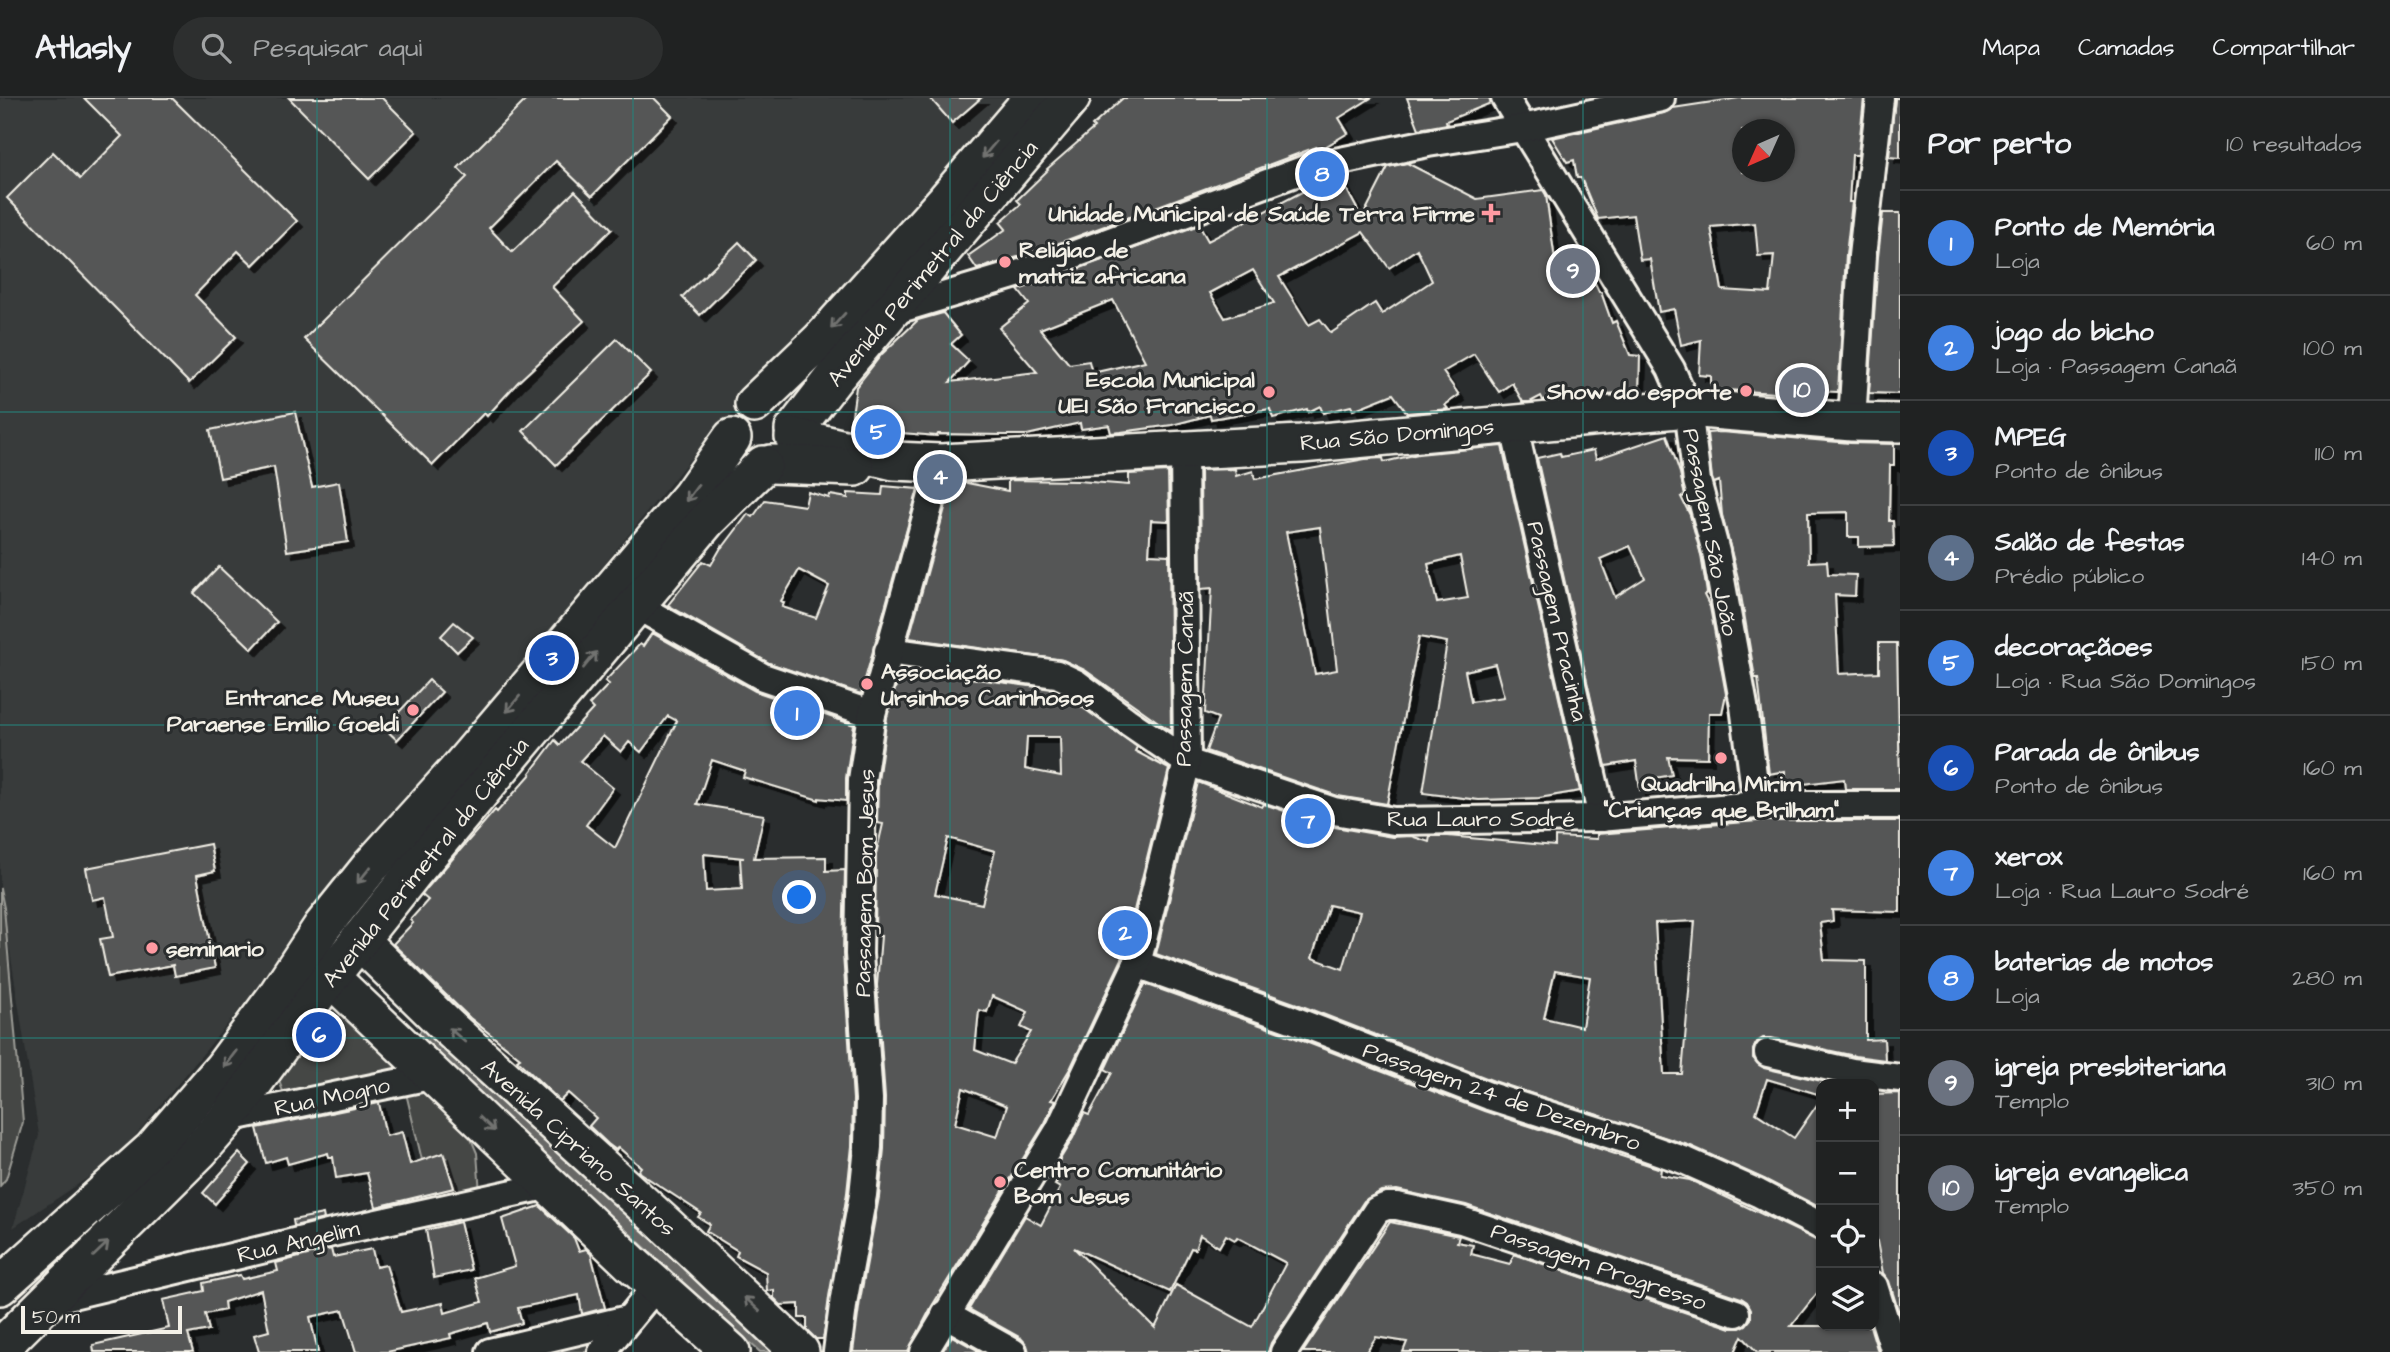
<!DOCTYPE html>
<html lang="pt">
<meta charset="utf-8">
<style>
:root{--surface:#202222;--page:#2d2f2f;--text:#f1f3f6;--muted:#a2a4a5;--line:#3d3f40;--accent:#ff9aa2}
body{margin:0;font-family:"Architects Daughter",sans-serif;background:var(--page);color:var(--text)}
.controls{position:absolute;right:21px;bottom:21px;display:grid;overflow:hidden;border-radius:14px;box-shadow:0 2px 5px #0004}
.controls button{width:63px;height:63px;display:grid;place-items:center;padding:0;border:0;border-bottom:2px solid var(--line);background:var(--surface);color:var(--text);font:35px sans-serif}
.compass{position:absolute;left:1732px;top:21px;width:63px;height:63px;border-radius:50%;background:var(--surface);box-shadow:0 2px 5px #0004;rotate:225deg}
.scale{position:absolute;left:21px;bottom:18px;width:161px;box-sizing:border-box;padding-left:7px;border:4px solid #f4f1e8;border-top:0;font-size:19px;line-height:24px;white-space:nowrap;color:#f4f1e8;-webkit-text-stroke:5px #2a2d2e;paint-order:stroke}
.you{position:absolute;left:800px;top:800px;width:24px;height:24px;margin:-18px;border:5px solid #fff;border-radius:50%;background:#1a73e8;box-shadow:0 0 0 10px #1a73e833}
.badge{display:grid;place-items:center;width:46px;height:46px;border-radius:50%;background:var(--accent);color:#fff;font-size:23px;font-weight:700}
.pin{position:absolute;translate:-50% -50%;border:4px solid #fff;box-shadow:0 2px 7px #0006}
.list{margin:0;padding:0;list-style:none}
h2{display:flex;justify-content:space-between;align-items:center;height:91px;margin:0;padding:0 28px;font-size:30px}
h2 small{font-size:23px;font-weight:400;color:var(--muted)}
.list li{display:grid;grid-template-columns:46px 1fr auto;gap:21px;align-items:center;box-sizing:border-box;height:105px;padding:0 28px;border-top:2px solid var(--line)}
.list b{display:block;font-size:26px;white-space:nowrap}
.list p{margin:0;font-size:23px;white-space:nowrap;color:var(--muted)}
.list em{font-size:23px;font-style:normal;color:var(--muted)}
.icon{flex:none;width:38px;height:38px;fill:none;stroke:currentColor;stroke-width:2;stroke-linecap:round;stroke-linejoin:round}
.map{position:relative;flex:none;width:1900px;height:1254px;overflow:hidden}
header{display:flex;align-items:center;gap:42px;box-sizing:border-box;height:98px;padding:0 35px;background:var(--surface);border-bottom:2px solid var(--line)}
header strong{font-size:33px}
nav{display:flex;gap:38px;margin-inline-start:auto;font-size:24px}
.search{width:490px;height:63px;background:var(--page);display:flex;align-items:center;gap:18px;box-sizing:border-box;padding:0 24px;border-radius:38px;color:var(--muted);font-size:26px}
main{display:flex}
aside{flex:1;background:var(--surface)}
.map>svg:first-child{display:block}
</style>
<header>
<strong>Atlasly</strong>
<div class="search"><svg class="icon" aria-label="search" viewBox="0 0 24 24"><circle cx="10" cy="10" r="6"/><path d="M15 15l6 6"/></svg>Pesquisar aqui</div>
<nav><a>Mapa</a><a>Camadas</a><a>Compartilhar</a></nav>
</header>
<main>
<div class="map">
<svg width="1900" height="1254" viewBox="0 0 1900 1254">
<defs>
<filter id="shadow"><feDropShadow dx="6" dy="6" stdDeviation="0" flood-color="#0009"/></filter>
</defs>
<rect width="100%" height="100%" fill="#2a2d2e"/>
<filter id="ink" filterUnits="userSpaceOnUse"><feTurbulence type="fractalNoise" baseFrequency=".0143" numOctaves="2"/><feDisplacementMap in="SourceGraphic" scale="14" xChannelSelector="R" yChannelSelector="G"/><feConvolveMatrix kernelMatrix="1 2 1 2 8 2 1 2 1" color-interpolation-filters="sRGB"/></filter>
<g filter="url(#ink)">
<path fill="#373a3a" d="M0,0H1020L965,68L691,360L421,692L116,1061L13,1130L39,1037L0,790Z"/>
<g fill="#444645" stroke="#9c9c96" stroke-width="2">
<path d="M0,790L4,810L23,1024L6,1081L0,1088Z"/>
<path d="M343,895L413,977L284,996L279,983Z"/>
<path d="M436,982L469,1036L477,1055L480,1095L458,1101L445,1056L422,1062L405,991Z"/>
<path d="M618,1228L597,1254H525Z"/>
</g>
<path fill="#676866" stroke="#9f9f9a" stroke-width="2" d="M431,921L789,1254H760L453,975L415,939Z"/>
<g fill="#555756" stroke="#f4f1e8" stroke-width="2" fill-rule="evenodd" filter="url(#shadow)">
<path d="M84,0H172L297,123L253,167L238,153L195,197L236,239L189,285L7,100L53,54L80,81L122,38Z"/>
<path d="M289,0H382L416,34L369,81Z"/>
<path d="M528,0H654L672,18L592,98L556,63L489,130L512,154L575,93L612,131L552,189L584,223L518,284L487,318L484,315L433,367L304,241L467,79L458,70Z"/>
<path d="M930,0H981L952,25Z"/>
<path d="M1123,0H1371L1339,20L1348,35L1323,50L1317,52L1316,49L1300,55L1035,154L977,171L968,158L1006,131L1000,124L1021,106L1017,102L1048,72L1047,71L1094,30L1092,28Z"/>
<path d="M1407,0H1489L1491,5L1446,23L1447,26L1419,31Z"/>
<path d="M1739,0H1864L1858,57H1852L1849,104H1852L1846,157L1838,294L1794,292V296L1711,291V278L1699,277L1701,242L1681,247L1674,211L1659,214L1650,161L1640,162L1633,117L1598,121L1581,80H1577L1574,62L1567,64L1552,40L1664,15L1673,10ZM1742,32H1788V67H1784V74H1742ZM1755,125L1758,158L1774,157L1770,195L1722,192L1711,129Z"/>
<path d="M1895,0H1900V60L1889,59Z"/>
<path d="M1407,65L1477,101L1543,92L1546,97L1555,162L1580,153L1599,194H1601L1612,225L1616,223L1630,257L1640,258L1639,293L1543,302L1541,298L1530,304H1523L1512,285L1499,294L1474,256L1443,274L1459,297L1445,307L1448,311L1407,315L1393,296L1353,312L1351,308L1323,315L1320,308L1308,314L1307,311L1273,320L1270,311L1211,321L1210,317L1172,327L1121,334L1111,335L1109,327L1081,331L1080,325L1027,337H1005L938,336L937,338L879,333L877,337L850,331L856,289L882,256L918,222L943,215L961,237L951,246L969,263L950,284L1037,274L999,230L1029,206L1018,192L1199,127L1208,143L1325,82L1340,79L1362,120L1388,69ZM1363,134L1389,170L1417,151L1432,183L1382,216L1375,205L1331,235L1320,221L1309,227L1279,179ZM1253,172L1274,205L1225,220L1210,195ZM1113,202L1145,263L1092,275L1089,263L1069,266L1040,231Z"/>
<path d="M1883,115H1900V296L1869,295L1878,159Z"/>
<path d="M739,144L756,162L700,217L682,199Z"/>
<path d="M617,241L651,275L556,367L523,333Z"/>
<path d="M295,314L312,389L339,384L348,444L287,453L274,369L220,380L210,332Z"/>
<path d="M1721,334L1850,345L1894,346V367H1890L1889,423H1893L1894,448L1859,449V439H1848V414L1808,415L1809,464L1827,463L1828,476L1856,477L1855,498L1835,497L1839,576L1879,574V545H1897L1900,691H1845L1844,681L1787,688L1785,673L1769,676L1758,580H1755L1738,480L1722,417L1719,383L1714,385L1712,380L1707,335Z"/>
<path d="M1667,337L1680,375L1685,398L1681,399L1690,417L1701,457L1707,495L1704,497L1710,509L1726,596L1722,615H1709L1708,660L1668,659L1672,677L1655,680L1656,689L1640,692L1636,663L1606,668L1537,360L1560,355L1561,359L1594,352L1596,361ZM1630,448L1645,480L1615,499L1600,461Z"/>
<path d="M1502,348L1580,693L1539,700L1479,702L1423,695L1447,544L1419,539L1387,706L1338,698L1206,653L1218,620L1205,615L1212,490L1201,491L1200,372L1235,371L1236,378L1253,373L1255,381L1365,361L1383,360L1384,364L1418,356ZM1320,429L1337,572L1315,576L1286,434ZM1460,458L1468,500L1437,505L1428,466ZM1495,566L1504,599L1471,604L1465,573Z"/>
<path d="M1168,374L1169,423L1151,422L1149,456L1169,457L1171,633L1085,572L1063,562L909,540L952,385H967L1008,393V382L1078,383L1129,387V376Z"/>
<path d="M883,388L918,391L861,596L769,565L668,507L703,463L711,467L722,448L723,449L748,416L753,419L765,402L805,408L808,394L829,400L830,397L848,400V395L882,397ZM799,472L829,488L816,520L782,509L784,505L781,503Z"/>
<path d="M219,469L277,524L252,551L194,495Z"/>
<path d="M454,524L473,539L457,554L441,538Z"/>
<path d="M652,535L755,593L854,627L846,680V703L819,700V702L743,679L745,673L712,662L697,706L764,717L754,760L826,759V773L845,772L843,856L853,1001L852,1048L847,1095L823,1241H816L807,1232V1220H799V1206L781,1207L774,1200V1192L767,1193L766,1174L736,1158L738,1153L706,1133L710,1126L698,1119L701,1115L640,1075L638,1073L641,1069L618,1049L616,1052L608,1046L589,1028L596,1020L568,995L560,1003L517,962L520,960L470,920L393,846L413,825L410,822L428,802L422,797L428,789L495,712L497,714L531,676L530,675L555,642L560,647L593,611L589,607L609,586L605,583L640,546L643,548ZM668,618L677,623L615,750L586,727L613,690L580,663L603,638L621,654L629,644L641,654ZM704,756L744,760H740L742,791L706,793Z"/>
<path d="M901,571L1052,591L1068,599L1137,649L1135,653L1169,671L1122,861L1071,969L1051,1002L1055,1003L1045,1025L932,1208L908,1254H853L860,1202L879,1099L884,1051L885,1000L877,887L881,838H875L876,756L883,726L877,725L878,683L887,619ZM1027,639H1060L1061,678L1025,671ZM948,740L995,753L982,806L935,796ZM992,898L1028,914L1021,929L1031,934L1011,966L975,952L979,912L987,914ZM963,990L1007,1008L997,1039L955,1026Z"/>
<path d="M429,582L442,594L397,642L384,630Z"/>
<path d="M1198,684L1262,709L1264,706L1329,728L1392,739L1411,738L1429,744L1430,738H1448L1555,748V739L1597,741V736L1758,723H1900V814L1832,812L1833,823L1820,825L1824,862L1866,863V942L1884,941L1885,962L1855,958L1771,940H1763L1757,944L1753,952V960L1764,970L1835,986H1821V997L1767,981L1756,1015L1794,1040L1821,1001V1110L1764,1081L1691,1048L1494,983L1297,906L1156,856ZM1329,807L1360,814L1343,871L1312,860ZM1695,823L1682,976H1664L1655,825ZM1555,873L1590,879L1582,929L1544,920Z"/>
<path d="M210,746L215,773L197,777L215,870L175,878L173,867L108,879L100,841L113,839L105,799L92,802L86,770Z"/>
<path d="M1145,886L1285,936L1484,1013L1661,1071L1660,1077L1690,1082L1821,1144V1190L1791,1228H1870L1878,1254H1757L1742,1238L1735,1254H1403L1407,1244L1376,1239L1366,1254H1303L1390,1124L1459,1138L1457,1144L1473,1147L1471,1156L1510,1166L1514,1156L1731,1230H1740L1746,1227L1751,1221V1211L1747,1204L1741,1200L1466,1107L1397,1092L1381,1093L1364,1103L1271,1245L1268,1254H1029L1027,1247L1021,1240L969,1211L1025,1118L1041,1127L1060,1090L1055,1087L1057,1084L1048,1081L1073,1040L1084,1015L1089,1017L1112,975L1105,971ZM1200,1137L1219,1149L1226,1137L1235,1142L1237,1139L1286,1165L1252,1229L1176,1187L1155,1230L1074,1150L1170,1194L1191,1150L1195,1151Z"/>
<path d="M1900,995V1218L1889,1183L1883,1175L1876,1138H1874V996Z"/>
<path d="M379,1005L386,1038L402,1034L410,1066L443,1055L454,1090L376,1109L367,1075L336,1080L333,1059H329L328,1055L288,1066L286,1059L266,1065L257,1030Z"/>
<path d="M239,1055L250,1066L215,1106L203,1095Z"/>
<path d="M540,1108L574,1140L579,1153L586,1151L591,1156L605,1210L582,1216L579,1197L518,1210L522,1225L490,1234L488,1225L450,1236L451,1240L387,1254H356L343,1212L310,1219L318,1254H259L254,1237L269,1233L261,1192L224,1204L225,1212L205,1216L209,1232L188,1236L193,1254H94L93,1247L169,1230L163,1202L204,1193L203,1185L240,1177L242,1181L278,1173L276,1165L331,1151L333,1159L372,1151L376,1169L386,1167L401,1214L443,1205L445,1215L482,1204L475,1180L515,1168L502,1121Z"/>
<path d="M323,1116L324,1121L294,1128L293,1122Z"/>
<path d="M460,1124L471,1172L434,1180L426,1132Z"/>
<path d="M952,1238L981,1254H942Z"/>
</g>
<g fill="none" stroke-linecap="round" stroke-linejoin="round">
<defs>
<g id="street">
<path d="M1505,0L1671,271L1688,310L1697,383L1716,454L1744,608L1757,707"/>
<path d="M890,214L1040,169L1311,69L1428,45L1523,30L1661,0"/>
<path d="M1852,324L1862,158L1880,0"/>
<path d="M1513,325L1602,720"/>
<path d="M635,507L763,579L872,616"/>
<path d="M888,553L1057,576L1076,585L1127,623L1187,664L1334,713L1394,723L1598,720L1757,707H1900"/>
<path d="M1137,866L1291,921L1489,998L1621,1040L1686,1063L1758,1095L1821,1128"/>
<path d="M1768,955L1852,974L1900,980"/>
<path d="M228,1020L435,977"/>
<path d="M1874,1188L1895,1254"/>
<path d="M47,1203L332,1135L550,1087"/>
<path d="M945,1216L1013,1254"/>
<path d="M490,1254L628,1221"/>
<path d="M602,1254L657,1187"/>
<path d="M837,1254L844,1200L863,1097L868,1049L869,1001L859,856L862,682L872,616L941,365"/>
<path d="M924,1254L1059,1032L1137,866L1187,664L1184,351"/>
<path d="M1284,1254L1377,1112L1387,1108H1397L1461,1122L1736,1215"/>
</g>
<g id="secondary">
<path d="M754,306L821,242L946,102L1033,0"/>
<path d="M794,332L835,279L1071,0"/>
<path d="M794,339L894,363L941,365L1301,346L1688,310L1852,324L1900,325"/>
<path d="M771,366L855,369"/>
<path d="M359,842L448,929L667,1128L800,1254"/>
<path d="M330,879L631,1165L731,1254"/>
<path d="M0,1188L152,1052L223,970L275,900L322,829L371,768L458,672L691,398L732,340"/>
<path d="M0,1250L200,1052L228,1020L330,879L412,776L707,422L763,367"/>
</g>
</defs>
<use href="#street" stroke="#f4f1e8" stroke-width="32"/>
<use href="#secondary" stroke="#f4f1e8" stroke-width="42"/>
<use href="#street" stroke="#2a2d2e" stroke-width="26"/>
<use href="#secondary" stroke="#2a2d2e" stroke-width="37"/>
</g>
<defs><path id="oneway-shaft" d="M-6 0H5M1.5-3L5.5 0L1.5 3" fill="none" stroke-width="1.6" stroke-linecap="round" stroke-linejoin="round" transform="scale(1.75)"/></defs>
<g stroke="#71726f">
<use href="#oneway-shaft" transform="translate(989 52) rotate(130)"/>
<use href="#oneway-shaft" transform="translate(838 223) rotate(132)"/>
<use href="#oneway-shaft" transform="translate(692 395) rotate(127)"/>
<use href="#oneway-shaft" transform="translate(590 562) rotate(-51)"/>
<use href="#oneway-shaft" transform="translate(513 606) rotate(130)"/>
<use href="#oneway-shaft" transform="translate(364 777) rotate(129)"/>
<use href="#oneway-shaft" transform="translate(457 937) rotate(-138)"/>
<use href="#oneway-shaft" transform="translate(230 961) rotate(127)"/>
<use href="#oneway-shaft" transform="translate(487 1026) rotate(44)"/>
<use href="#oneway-shaft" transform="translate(101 1151) rotate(-44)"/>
<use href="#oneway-shaft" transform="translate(752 1206) rotate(-137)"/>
</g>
</g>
<path fill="none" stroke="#26827a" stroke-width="2" stroke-opacity="0.55" d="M317,0V1254M633,0V1254M950,0V1254M1267,0V1254M1583,0V1254M0,314H1900M0,627H1900M0,940H1900"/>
<g fill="#ff9aa2" stroke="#2a2d2e" stroke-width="2.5">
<path d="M1487.5 104.5h7v7h7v7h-7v7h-7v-7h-7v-7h7z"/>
<circle cx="1005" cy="164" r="7"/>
<circle cx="1746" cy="293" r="7"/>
<circle cx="1269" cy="294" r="7"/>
<circle cx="867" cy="586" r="7"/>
<circle cx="413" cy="612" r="7"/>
<circle cx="1721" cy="660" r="7"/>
<circle cx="152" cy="850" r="7"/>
<circle cx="1000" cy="1084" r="7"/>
</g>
<g text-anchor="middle" stroke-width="6" stroke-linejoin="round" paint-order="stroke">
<g font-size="23" font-weight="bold" fill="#f4f1e8" stroke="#2a2d2e" text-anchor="end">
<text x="1475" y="123">Unidade Municipal de Saúde Terra Firme</text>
<text x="1019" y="159" text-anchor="start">Religiao de<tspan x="1019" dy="26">matriz africana</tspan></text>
<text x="1255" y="289">Escola Municipal<tspan x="1255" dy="26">UEI São Francisco</tspan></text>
<text x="1732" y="301">Show do esporte</text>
<text x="881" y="581" text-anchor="start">Associação<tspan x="881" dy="26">Ursinhos Carinhosos</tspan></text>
<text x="399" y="607">Entrance Museu<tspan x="399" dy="26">Paraense Emílio Goeldi</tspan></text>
<text x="1721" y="693" text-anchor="middle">Quadrilha Mirim<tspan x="1721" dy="26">"Crianças que Brilham"</tspan></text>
<text x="166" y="858" text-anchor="start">seminario</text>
<text x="1014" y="1079" text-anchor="start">Centro Comunitário<tspan x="1014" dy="26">Bom Jesus</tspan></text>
</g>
<g font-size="23" fill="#f4f1e8" stroke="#2a2d2e">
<text transform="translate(932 165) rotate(-50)" y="8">Avenida Perimetral da Ciência</text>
<text transform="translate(1397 336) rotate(-5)" y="8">Rua São Domingos</text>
<text transform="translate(1711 434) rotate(79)" y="8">Passagem São João</text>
<text transform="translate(1558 523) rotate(77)" y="8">Passagem Pracinha</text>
<text transform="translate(1184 581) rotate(-89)" y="8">Passagem Canaã</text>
<text x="1481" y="728">Rua Lauro Sodré</text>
<text transform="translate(425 764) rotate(-51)" y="8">Avenida Perimetral da Ciência</text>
<text transform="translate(864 785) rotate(-89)" y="8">Passagem Bom Jesus</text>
<text transform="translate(332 998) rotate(-12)" y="8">Rua Mogno</text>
<text transform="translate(1502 998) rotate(19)" y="8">Passagem 24 de Dezembro</text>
<text transform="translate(579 1049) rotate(42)" y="8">Avenida Cipriano Santos</text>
<text transform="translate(298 1143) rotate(-13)" y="8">Rua Angelim</text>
<text transform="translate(1599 1168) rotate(19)" y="8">Passagem Progresso</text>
</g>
</g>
</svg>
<div class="controls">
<button>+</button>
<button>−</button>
<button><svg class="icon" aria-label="locate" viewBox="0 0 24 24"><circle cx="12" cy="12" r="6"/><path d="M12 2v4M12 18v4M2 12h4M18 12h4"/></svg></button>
<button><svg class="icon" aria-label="layers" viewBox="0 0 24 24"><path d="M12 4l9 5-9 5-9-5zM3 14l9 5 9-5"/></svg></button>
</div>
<svg class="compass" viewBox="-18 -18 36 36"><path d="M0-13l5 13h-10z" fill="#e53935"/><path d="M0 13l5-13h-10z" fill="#a2a4a5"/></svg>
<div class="scale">50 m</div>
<div class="you"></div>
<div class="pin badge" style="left:797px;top:615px;background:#3f7fe0">1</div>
<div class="pin badge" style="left:1125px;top:835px;background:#3f7fe0">2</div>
<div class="pin badge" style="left:552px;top:560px;background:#1a4fb4">3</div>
<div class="pin badge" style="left:940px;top:379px;background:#5c6f8a">4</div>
<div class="pin badge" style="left:878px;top:334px;background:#3f7fe0">5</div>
<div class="pin badge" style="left:319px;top:937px;background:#1a4fb4">6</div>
<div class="pin badge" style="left:1308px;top:723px;background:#3f7fe0">7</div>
<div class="pin badge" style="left:1322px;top:76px;background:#3f7fe0">8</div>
<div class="pin badge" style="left:1573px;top:173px;background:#6b7280">9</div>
<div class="pin badge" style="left:1802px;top:292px;background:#6b7280">10</div>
</div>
<aside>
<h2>Por perto<small>10 resultados</small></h2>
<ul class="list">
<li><span class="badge" style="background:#3f7fe0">1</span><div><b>Ponto de Memória</b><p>Loja</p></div><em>60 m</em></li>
<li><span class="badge" style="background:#3f7fe0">2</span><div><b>jogo do bicho</b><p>Loja · Passagem Canaã</p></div><em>100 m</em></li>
<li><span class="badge" style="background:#1a4fb4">3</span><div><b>MPEG</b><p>Ponto de ônibus</p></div><em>110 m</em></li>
<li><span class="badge" style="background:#5c6f8a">4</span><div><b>Salão de festas</b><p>Prédio público</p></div><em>140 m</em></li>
<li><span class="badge" style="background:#3f7fe0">5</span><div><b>decoraçãoes</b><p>Loja · Rua São Domingos</p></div><em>150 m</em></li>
<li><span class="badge" style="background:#1a4fb4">6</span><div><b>Parada de ônibus</b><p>Ponto de ônibus</p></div><em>160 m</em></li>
<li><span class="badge" style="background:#3f7fe0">7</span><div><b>xerox</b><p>Loja · Rua Lauro Sodré</p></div><em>160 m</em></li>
<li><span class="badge" style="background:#3f7fe0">8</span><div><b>baterias de motos</b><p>Loja</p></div><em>280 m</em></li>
<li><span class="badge" style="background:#6b7280">9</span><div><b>igreja presbiteriana</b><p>Templo</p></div><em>310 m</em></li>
<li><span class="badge" style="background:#6b7280">10</span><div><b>igreja evangelica</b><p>Templo</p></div><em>350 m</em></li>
</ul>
</aside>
</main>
